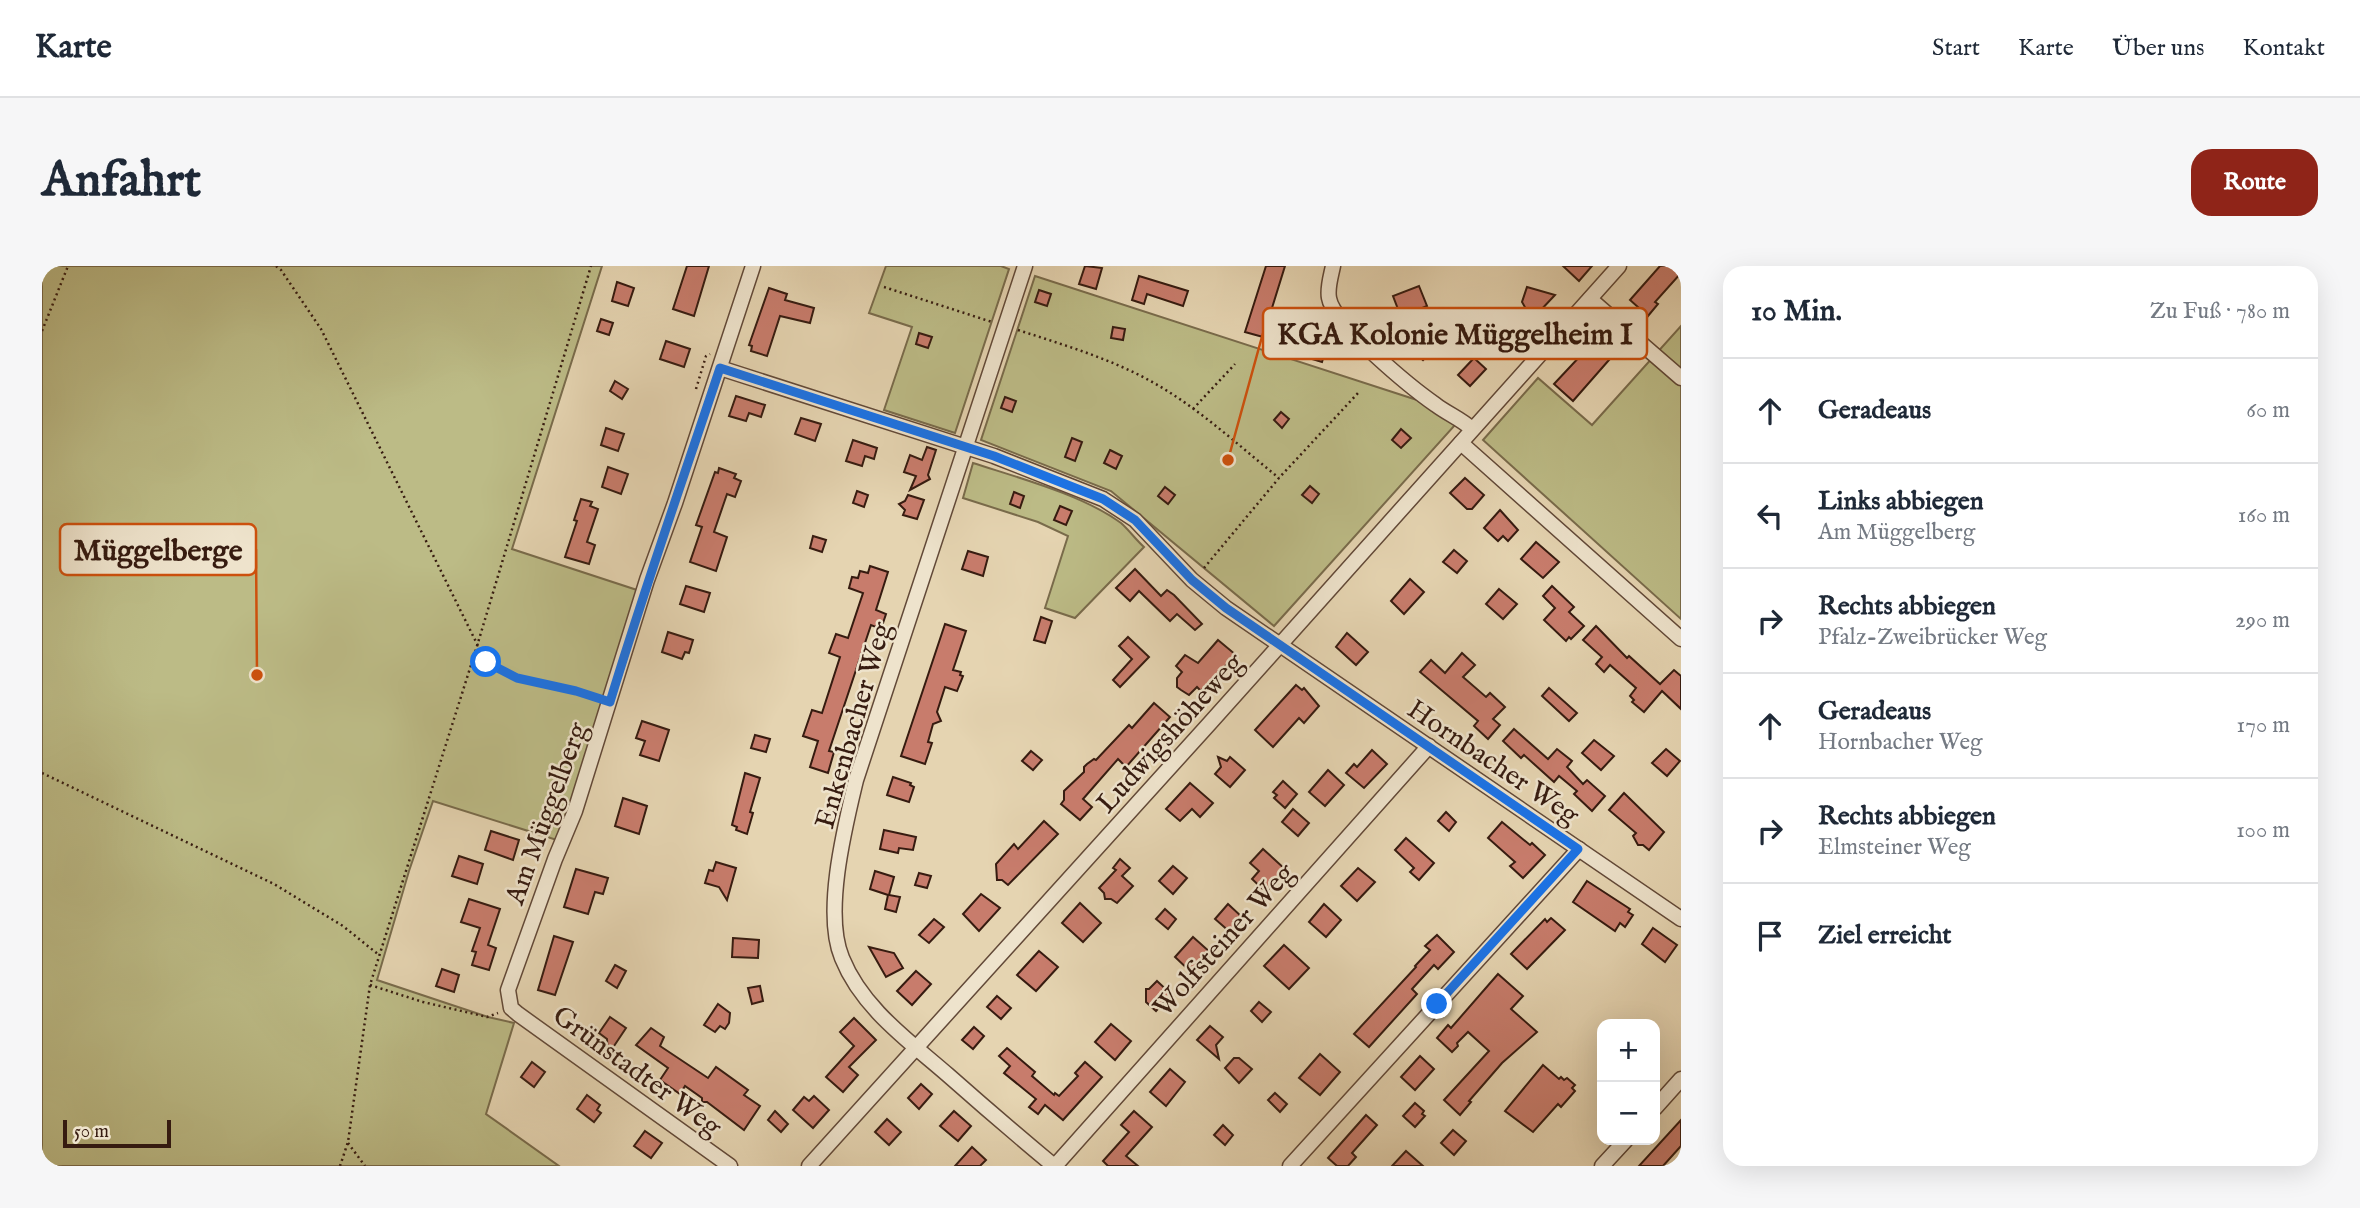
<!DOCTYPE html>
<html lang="de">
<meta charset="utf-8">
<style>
:root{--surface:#fff;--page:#f6f6f7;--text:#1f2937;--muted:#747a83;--line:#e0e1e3;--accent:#8f2418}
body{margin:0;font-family:"IM FELL English",serif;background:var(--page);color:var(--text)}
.controls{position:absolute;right:21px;bottom:21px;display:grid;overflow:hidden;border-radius:14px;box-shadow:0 7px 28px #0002}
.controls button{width:63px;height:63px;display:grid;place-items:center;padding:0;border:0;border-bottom:2px solid var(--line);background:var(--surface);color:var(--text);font:35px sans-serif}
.scale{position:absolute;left:21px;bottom:18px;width:108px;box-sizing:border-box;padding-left:7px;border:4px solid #361b10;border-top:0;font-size:19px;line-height:24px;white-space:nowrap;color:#361b10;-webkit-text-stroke:5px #eee3cc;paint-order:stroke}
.stop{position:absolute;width:21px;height:21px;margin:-16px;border:5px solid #1a73e8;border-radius:50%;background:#fff}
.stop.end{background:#1a73e8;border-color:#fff;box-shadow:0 2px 7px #0008}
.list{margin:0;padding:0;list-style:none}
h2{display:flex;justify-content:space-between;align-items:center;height:91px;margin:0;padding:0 28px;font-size:30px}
h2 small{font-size:23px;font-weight:400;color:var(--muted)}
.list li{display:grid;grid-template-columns:46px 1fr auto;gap:21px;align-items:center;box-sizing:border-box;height:105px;padding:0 28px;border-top:2px solid var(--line)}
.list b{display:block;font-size:26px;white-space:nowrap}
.list p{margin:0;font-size:23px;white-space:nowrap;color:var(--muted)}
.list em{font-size:23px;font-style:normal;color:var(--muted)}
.icon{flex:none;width:38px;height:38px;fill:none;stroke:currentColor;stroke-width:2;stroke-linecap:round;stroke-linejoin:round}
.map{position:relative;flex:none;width:1639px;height:900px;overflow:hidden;border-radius:21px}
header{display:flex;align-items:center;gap:42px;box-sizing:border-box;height:98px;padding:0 35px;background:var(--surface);border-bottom:2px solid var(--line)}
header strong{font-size:33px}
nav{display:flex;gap:38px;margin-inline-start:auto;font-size:24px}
.intro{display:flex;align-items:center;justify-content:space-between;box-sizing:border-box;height:168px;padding:0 42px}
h1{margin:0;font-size:49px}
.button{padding:18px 32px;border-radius:21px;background:var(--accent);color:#fff;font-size:24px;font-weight:700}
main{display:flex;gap:42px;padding:0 42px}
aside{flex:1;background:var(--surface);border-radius:21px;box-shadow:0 7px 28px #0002}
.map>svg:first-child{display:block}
</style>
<header>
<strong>Karte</strong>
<nav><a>Start</a><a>Karte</a><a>Über uns</a><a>Kontakt</a></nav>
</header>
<div class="intro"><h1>Anfahrt</h1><a class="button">Route</a></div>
<main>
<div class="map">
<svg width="1639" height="900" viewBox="0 0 1639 900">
<rect width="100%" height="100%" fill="#e5d4b1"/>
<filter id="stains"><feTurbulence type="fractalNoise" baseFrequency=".00286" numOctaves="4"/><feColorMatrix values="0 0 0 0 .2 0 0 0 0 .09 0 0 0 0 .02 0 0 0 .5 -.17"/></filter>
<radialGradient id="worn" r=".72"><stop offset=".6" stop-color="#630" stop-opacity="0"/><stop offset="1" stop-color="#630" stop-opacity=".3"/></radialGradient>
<g fill="#bcbb86" stroke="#796b4b" stroke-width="2">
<path d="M0,0H560L470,283L598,325L518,575L391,535L367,605L335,714L446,751L472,757L444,848L517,900H0Z"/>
<path d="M844,0H959L967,3L913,167L842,144L870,61L827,47Z"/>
<path d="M993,10L1375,134L1413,159L1232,360L1069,225L939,174Z"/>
<path d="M1639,60V353L1441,174L1496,112L1550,159Z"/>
<path d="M931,197C977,212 1041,229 1079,257C1087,264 1094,274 1102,281L1033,352L1003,342L1026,270L996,256L921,232Z"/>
</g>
<g fill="#c87c6c" stroke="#361b10" stroke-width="2">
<path d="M645,0H667L652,50L631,43Z"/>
<path d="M1043,0L1060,2L1054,23L1037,18Z"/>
<path d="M1224,0H1243L1221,71L1203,66Z"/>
<path d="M1521,0H1550L1537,15Z"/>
<path d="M1618,0H1632L1639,7L1613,36L1616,38L1606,50L1588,34Z"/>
<path d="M1097,10L1146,25L1141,40L1105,28L1102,38L1090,34Z"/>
<path d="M575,16L592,22L586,40L570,35Z"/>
<path d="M1377,20L1385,40L1359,51L1351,30Z"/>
<path d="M1485,21L1513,29L1496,47L1484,43L1480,36Z"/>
<path d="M727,22L745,28L743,34L772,42L768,57L738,50L725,90L709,85L710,80L707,79Z"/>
<path d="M997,24L1009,28L1005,40L993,36Z"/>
<path d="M559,53L571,57L567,69L555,65Z"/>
<path d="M1071,61L1083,63L1081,74L1069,72Z"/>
<path d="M1378,65L1383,69L1384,68L1388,71L1390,68L1398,76L1381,94L1365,80Z"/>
<path d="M877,67L890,71L886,82L874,78Z"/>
<path d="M1557,70L1574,86L1531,135L1512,118Z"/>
<path d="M624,75L648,83L642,101L618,93Z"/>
<path d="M1271,82L1283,86L1280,96L1267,92Z"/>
<path d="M1432,92L1444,103L1428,120L1416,109Z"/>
<path d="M573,115L586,123L580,133L568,125Z"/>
<path d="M694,130L723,139L719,151L707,147L704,155L687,150Z"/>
<path d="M963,131L974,135L970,146L959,142Z"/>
<path d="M1239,146L1247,153L1240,162L1232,154Z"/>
<path d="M759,152L779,158L773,175L753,168Z"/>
<path d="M564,162L582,168L576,185L559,179Z"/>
<path d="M1359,163L1369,172L1359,182L1350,174Z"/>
<path d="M1030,172L1040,176L1033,195L1023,191Z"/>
<path d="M811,174L835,182L832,193L823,190L820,200L804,195Z"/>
<path d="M885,181L894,184L886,209L888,213L868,224L874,210L862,206L868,189L880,194Z"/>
<path d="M1068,184L1080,190L1074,203L1062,197Z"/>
<path d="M566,201L586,208L579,228L560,221Z"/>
<path d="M677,202L694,208L692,212L699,215L693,231L685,228L672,266L685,271L674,305L648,296L660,261L654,259L673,206L676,207Z"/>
<path d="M1423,212L1442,229L1430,243H1425L1408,227Z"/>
<path d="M1268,220L1277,228L1270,237L1260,229Z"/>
<path d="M1123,221L1133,229L1126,238L1116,230Z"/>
<path d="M815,225L826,229L822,241L811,237Z"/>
<path d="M972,226L982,230L978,242L968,238Z"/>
<path d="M866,229L882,234L875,253L861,249L863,244L857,238L863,235Z"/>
<path d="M539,233L550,236L548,240L556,243L545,276L553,279L547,298L523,291L535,255L532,254Z"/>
<path d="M1018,240L1030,245L1024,259L1012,254Z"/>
<path d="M1458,244L1476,264L1466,275L1461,270L1456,275L1442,262Z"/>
<path d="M771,270L784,274L780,286L768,282Z"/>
<path d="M1494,276L1517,296L1501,312L1479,293Z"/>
<path d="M1412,284L1425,295L1415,307L1401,296Z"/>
<path d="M926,285L946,291L941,310L920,303Z"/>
<path d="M828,300L846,306L834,344L844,348L839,363L829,359L787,485L792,486L786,507L768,501L776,475L761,470L770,444L780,447L798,391L787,387L794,368L806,372L821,327L807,322L810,311L816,312L818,305L826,307Z"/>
<path d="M1093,303L1119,330L1125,324L1132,329L1160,358L1153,364L1135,348L1128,355L1097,325L1088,335L1074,322Z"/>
<path d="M1368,313L1382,326L1362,348L1349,335Z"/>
<path d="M644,320L668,327L662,346L638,338Z"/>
<path d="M1510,320L1532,341L1527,346L1542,360L1529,373L1527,371L1524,375L1502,354L1513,342L1501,330Z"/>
<path d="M1457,323L1475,338L1461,353L1444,338Z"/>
<path d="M999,351L1010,355L1003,377L992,374Z"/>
<path d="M903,358L924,365L911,404L919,406L918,409L921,410L915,425L903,421L895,446L899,455L891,458L886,476L890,477L883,498L859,490Z"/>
<path d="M1554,360L1585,392L1587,390L1618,418L1632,404L1639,410V443L1620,425L1602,446L1590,436L1592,434L1588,430L1594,422L1568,399L1562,406L1554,398L1560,391L1541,374Z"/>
<path d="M626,366L651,374L647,387L643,386L640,393L620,386Z"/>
<path d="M1305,367L1326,386L1314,399L1294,381Z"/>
<path d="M1086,371L1107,391L1078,421L1071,414L1090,393L1077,380Z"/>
<path d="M1176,374L1194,389L1159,425L1155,421L1147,429L1139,424L1135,421V412L1140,406L1134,400L1143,389L1156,397Z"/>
<path d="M1420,387L1433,399L1421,411L1444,431L1448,427L1463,441L1451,453L1458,459L1446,473L1432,460L1436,455L1378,406L1389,394L1403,407Z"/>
<path d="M1254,419L1260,424L1262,422L1277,440L1262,457L1257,452L1231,481L1213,464Z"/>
<path d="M1507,422L1535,447L1527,455L1500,430Z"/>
<path d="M1112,437L1128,451L1084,501L1076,493L1041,533L1050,541L1038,554L1019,538L1022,534V525L1042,506V501L1045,498L1052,493L1054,494L1087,459L1090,462Z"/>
<path d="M600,455L627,464L617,495L598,489L603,475L594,472Z"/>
<path d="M1472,463L1506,493L1515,483L1530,495L1525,501L1541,518L1545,514L1563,530L1550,545L1532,528L1535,525L1517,510L1512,516L1482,489L1479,492L1461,475Z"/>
<path d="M713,469L728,473L724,486L709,482Z"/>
<path d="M1552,474L1572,490L1559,504L1540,487Z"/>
<path d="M1624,483L1638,495L1625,510L1610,497Z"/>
<path d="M1330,484L1345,498L1322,522L1304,507L1312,498L1315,501Z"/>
<path d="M989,485L1000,494L991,504L980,495Z"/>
<path d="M1176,491L1185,495L1188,491L1203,504L1188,521L1173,508L1179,501Z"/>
<path d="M1286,504L1302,519L1283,540L1267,526Z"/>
<path d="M703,507L718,512L708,546L711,547L705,568L694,564L695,561L690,559Z"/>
<path d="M851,511L869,517L868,519L872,521L867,536L845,529Z"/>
<path d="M1241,515L1255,528L1243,542L1232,532L1235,529L1231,526Z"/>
<path d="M1148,517L1171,537L1158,551L1150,543L1138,555L1124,543Z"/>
<path d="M1582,527L1622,566L1607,584L1601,579H1596L1591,570L1594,567L1567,544Z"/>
<path d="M581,532L605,540L597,568L573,560Z"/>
<path d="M1251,543L1267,557L1256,570L1240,556Z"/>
<path d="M1404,546L1414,556L1407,565L1396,555Z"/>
<path d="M1002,555L1016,568L966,619L960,614H955L954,598L972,578L976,583Z"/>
<path d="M1460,556L1488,579L1490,577L1503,589L1481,612L1468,600L1473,596L1446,572Z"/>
<path d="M842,564L874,571L871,584L857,582L856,587L838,583Z"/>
<path d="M449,565L477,574L471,594L443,584Z"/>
<path d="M1364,572L1392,597L1377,614L1368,606L1372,602L1353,584Z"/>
<path d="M1221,583L1244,604L1224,626L1210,613L1217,605L1208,597Z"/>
<path d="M417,590L441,598L435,618L410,610Z"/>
<path d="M1078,593L1088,602L1080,610L1091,620L1075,637L1069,633H1063L1062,627L1057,622L1074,604L1071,602Z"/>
<path d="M674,596L694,602L685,634L677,621L663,617L667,604L671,605Z"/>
<path d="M1131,600L1145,612L1131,628L1117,615Z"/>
<path d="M1316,602L1333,616L1315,635L1299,620Z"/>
<path d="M534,603L566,612L561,628L553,626L546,648L522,641Z"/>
<path d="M833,605L852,611L847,629L858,631L854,646L843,643L846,629L828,623Z"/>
<path d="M877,607L889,610L885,622L873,619Z"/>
<path d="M1545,615L1588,643L1586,646L1591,649L1583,661L1578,657L1573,665L1531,636Z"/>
<path d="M939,628L958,642L937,665L921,648Z"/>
<path d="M427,633L458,643L446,679L454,682L447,704L430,699L434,686L430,685L438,662L419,656Z"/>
<path d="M1038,637L1059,657L1041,676L1020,657Z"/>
<path d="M1186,638L1200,651L1188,666L1173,653Z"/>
<path d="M1282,638L1299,654L1284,671L1267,656Z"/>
<path d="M1123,643L1134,653L1126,663L1114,653Z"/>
<path d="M1509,652L1523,664L1485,703L1469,688L1503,653L1505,656Z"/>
<path d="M892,653L902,661L887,677L877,669Z"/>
<path d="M1611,662L1635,679L1623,696L1600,678Z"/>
<path d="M1395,669L1412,686L1396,703L1392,699L1370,723L1375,728L1327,781L1312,768L1374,701L1373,700L1388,684L1383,680Z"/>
<path d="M512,670L531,676L513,729L496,724Z"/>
<path d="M1151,671L1169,687L1150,707L1133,691Z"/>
<path d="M691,672L717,674L716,692L690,691Z"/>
<path d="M1242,679L1267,702L1247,723L1222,700Z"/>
<path d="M827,681L852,687L861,702L844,711Z"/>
<path d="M997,685L1016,701L994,725L975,709Z"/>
<path d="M573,699L584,705L575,722L564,715Z"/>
<path d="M400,703L417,709L412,726L394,720Z"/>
<path d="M874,705L889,718L870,739L855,725Z"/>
<path d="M1456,708L1481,730L1469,743L1495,766L1460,797L1427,835L1429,836L1418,849L1402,834L1447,785L1426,766L1415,777L1416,780L1410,786L1395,772L1406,759L1409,762Z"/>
<path d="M1115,715L1129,728L1114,745L1104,736V723H1107Z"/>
<path d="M718,720L721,735L710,738L706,722Z"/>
<path d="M955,730L969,742L959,753L945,741Z"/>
<path d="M1217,736L1229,746L1220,756L1209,745Z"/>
<path d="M676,738L688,747L687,757L683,763L678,760L673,766L662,759Z"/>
<path d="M568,751L584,762L566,789L565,773L557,767Z"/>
<path d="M812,752L834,774L807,801L816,809L801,826L784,811L812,780L798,766Z"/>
<path d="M1069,758L1089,775L1073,794L1053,776Z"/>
<path d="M1168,760L1181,771L1174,779L1177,793L1155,774Z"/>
<path d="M932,761L942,770L931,783L920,774Z"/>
<path d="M609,762L622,771L618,780L666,812L674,801L706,824L702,829L718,840L702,864L665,836H660V832L643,820L638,828L618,814L626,802L594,779Z"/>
<path d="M965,782L993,806L990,810L1012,829L1013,827L1017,830L1036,810L1033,807L1043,796L1060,811L1021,854L1003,839L996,848L987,841L994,833L962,807L968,800L957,790Z"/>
<path d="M1278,788L1298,806L1278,829L1257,812Z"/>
<path d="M1378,790L1392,803L1373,824L1359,811Z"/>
<path d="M1192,792H1197L1210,803L1197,817L1183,802Z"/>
<path d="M490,796L503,806L492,821L479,811Z"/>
<path d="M1501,799L1517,813L1519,811L1522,814L1525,812L1533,819L1530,822L1533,825L1519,841L1516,838L1491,866L1463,845Z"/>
<path d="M1128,803L1143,816L1124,840L1108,826Z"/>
<path d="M879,818L890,828L877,843L866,832Z"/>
<path d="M1233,827L1245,838L1238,846L1226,834Z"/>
<path d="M545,829L558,839L555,844L559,847L552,856L535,843Z"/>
<path d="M772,830L787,844L771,862L751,844L762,831L767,835Z"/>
<path d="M1373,837L1382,845L1380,848L1383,850L1373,861L1361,850Z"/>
<path d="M733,845L746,858L739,866L726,854Z"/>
<path d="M912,845L929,860L916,875L898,860Z"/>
<path d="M1092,845L1110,861L1084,890L1096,900H1066L1061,895L1087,866L1079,859Z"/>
<path d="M1324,849L1335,859L1310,887L1314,891L1306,900H1295L1286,892Z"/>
<path d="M845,853L859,866L847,879L833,866Z"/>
<path d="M1639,854V880L1621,900H1597Z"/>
<path d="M1181,859L1191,869L1183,879L1172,869Z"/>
<path d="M1411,864L1424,875L1412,889L1399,877Z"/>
<path d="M603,865L620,877L609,892L592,880Z"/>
<path d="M930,881L944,894L938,900H913Z"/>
<path d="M1364,885L1381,900H1350Z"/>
</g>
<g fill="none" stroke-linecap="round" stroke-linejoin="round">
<defs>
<g id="street">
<path d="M983,0L814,514C803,560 781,647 800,692C820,742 867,775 906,809C941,840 976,870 1012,900"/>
<path d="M1291,0C1289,10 1285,22 1287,32C1291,58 1371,123 1394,139C1406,148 1419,153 1430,163"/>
<path d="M1548,33L1639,112"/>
<path d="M678,102L952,190L1061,233L1093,254L1150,314L1184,342L1639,653"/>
<path d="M1419,177L1639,373"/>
<path d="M1613,842L1639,813"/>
<path d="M688,900L476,748L469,742L466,724L513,593L533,545L605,314L633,237L711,0"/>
<path d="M767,900L1168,457L1577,0"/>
<path d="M1013,900L1387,480"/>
<path d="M1248,900L1537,583"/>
<path d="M1560,900L1584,874"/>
</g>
</defs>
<use href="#street" stroke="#624938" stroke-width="17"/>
<g stroke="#361b10" stroke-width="2.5" stroke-dasharray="2 3.5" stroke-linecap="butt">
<path d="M234,0L239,4L279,63L444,396L475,412L555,432"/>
<path d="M842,21L950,56"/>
<path d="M976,64C1022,79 1070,93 1112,117C1158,143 1197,180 1237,212"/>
<path d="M0,65L26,0"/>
<path d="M654,123L664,90L668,88"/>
<path d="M1151,143L1193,98"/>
<path d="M1162,302L1237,212L1317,126"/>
<path d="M0,507L232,618L301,660L337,689"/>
<path d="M328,719L381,736L445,751L456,747"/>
<path d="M306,877L323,900"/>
<path d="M298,900L306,876L328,719L435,380L549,0"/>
</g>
<use href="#street" stroke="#eee3cc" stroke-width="14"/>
</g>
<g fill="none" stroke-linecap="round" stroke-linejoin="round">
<path stroke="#1a73e8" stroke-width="9" d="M444,396L475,412L534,425L568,436C602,324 641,213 678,102L952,190L1061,233L1093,254L1150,314L1184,342L1536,583L1395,738"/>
</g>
<g text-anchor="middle" stroke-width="5" stroke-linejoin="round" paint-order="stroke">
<g font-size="28" fill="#361b10" stroke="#eee3cc">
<text transform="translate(810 459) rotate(-74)" y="10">Enkenbacher Weg</text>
<text transform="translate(1127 466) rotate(-48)" y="10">Ludwigshöheweg</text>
<text transform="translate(1452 495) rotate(34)" y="10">Hornbacher Weg</text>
<text transform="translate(503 547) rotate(-70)" y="10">Am Müggelberg</text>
<text transform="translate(1181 673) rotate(-48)" y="10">Wolfsteiner Weg</text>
<text transform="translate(596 804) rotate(36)" y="10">Grünstadter Weg</text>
</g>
</g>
<path fill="none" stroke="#cd500d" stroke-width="2.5" d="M1186 194L1221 67M215 409L214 283"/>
<g fill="#cd500d" stroke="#eee3cc" stroke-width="2.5">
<circle cx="1186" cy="194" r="7"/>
<circle cx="215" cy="409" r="7"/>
</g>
<g fill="#eee3cc" stroke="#cd500d" stroke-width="2.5">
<rect x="1221" y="42" width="384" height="51" rx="7"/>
<rect x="18" y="258" width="196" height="51" rx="7"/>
</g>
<g font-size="30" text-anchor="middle" font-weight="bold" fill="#361b10">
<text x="1413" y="78">KGA Kolonie Müggelheim I</text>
<text x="116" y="294">Müggelberge</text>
</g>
<rect width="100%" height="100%" filter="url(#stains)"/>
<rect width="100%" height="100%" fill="url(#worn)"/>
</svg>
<div class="controls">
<button>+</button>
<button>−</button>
</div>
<div class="scale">50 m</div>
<div class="stop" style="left:444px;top:396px"></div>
<div class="stop end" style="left:1395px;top:738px"></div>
</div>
<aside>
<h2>10 Min.<small>Zu Fuß · 780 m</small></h2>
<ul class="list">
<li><svg class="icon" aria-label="ahead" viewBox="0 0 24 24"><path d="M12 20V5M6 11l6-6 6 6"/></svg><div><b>Geradeaus</b></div><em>60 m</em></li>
<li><svg class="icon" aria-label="left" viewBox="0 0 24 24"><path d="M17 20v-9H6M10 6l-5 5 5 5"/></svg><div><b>Links abbiegen</b><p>Am Müggelberg</p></div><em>160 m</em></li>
<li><svg class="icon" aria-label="right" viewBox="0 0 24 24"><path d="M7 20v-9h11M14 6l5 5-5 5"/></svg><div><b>Rechts abbiegen</b><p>Pfalz-Zweibrücker Weg</p></div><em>290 m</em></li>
<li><svg class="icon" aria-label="ahead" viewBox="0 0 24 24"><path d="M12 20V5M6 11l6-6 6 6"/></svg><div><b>Geradeaus</b><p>Hornbacher Weg</p></div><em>170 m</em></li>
<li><svg class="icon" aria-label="right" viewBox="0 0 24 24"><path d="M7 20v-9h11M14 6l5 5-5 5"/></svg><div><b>Rechts abbiegen</b><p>Elmsteiner Weg</p></div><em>100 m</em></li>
<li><svg class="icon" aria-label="arrive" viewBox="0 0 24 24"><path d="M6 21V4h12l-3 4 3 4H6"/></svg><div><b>Ziel erreicht</b></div></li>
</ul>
</aside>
</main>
